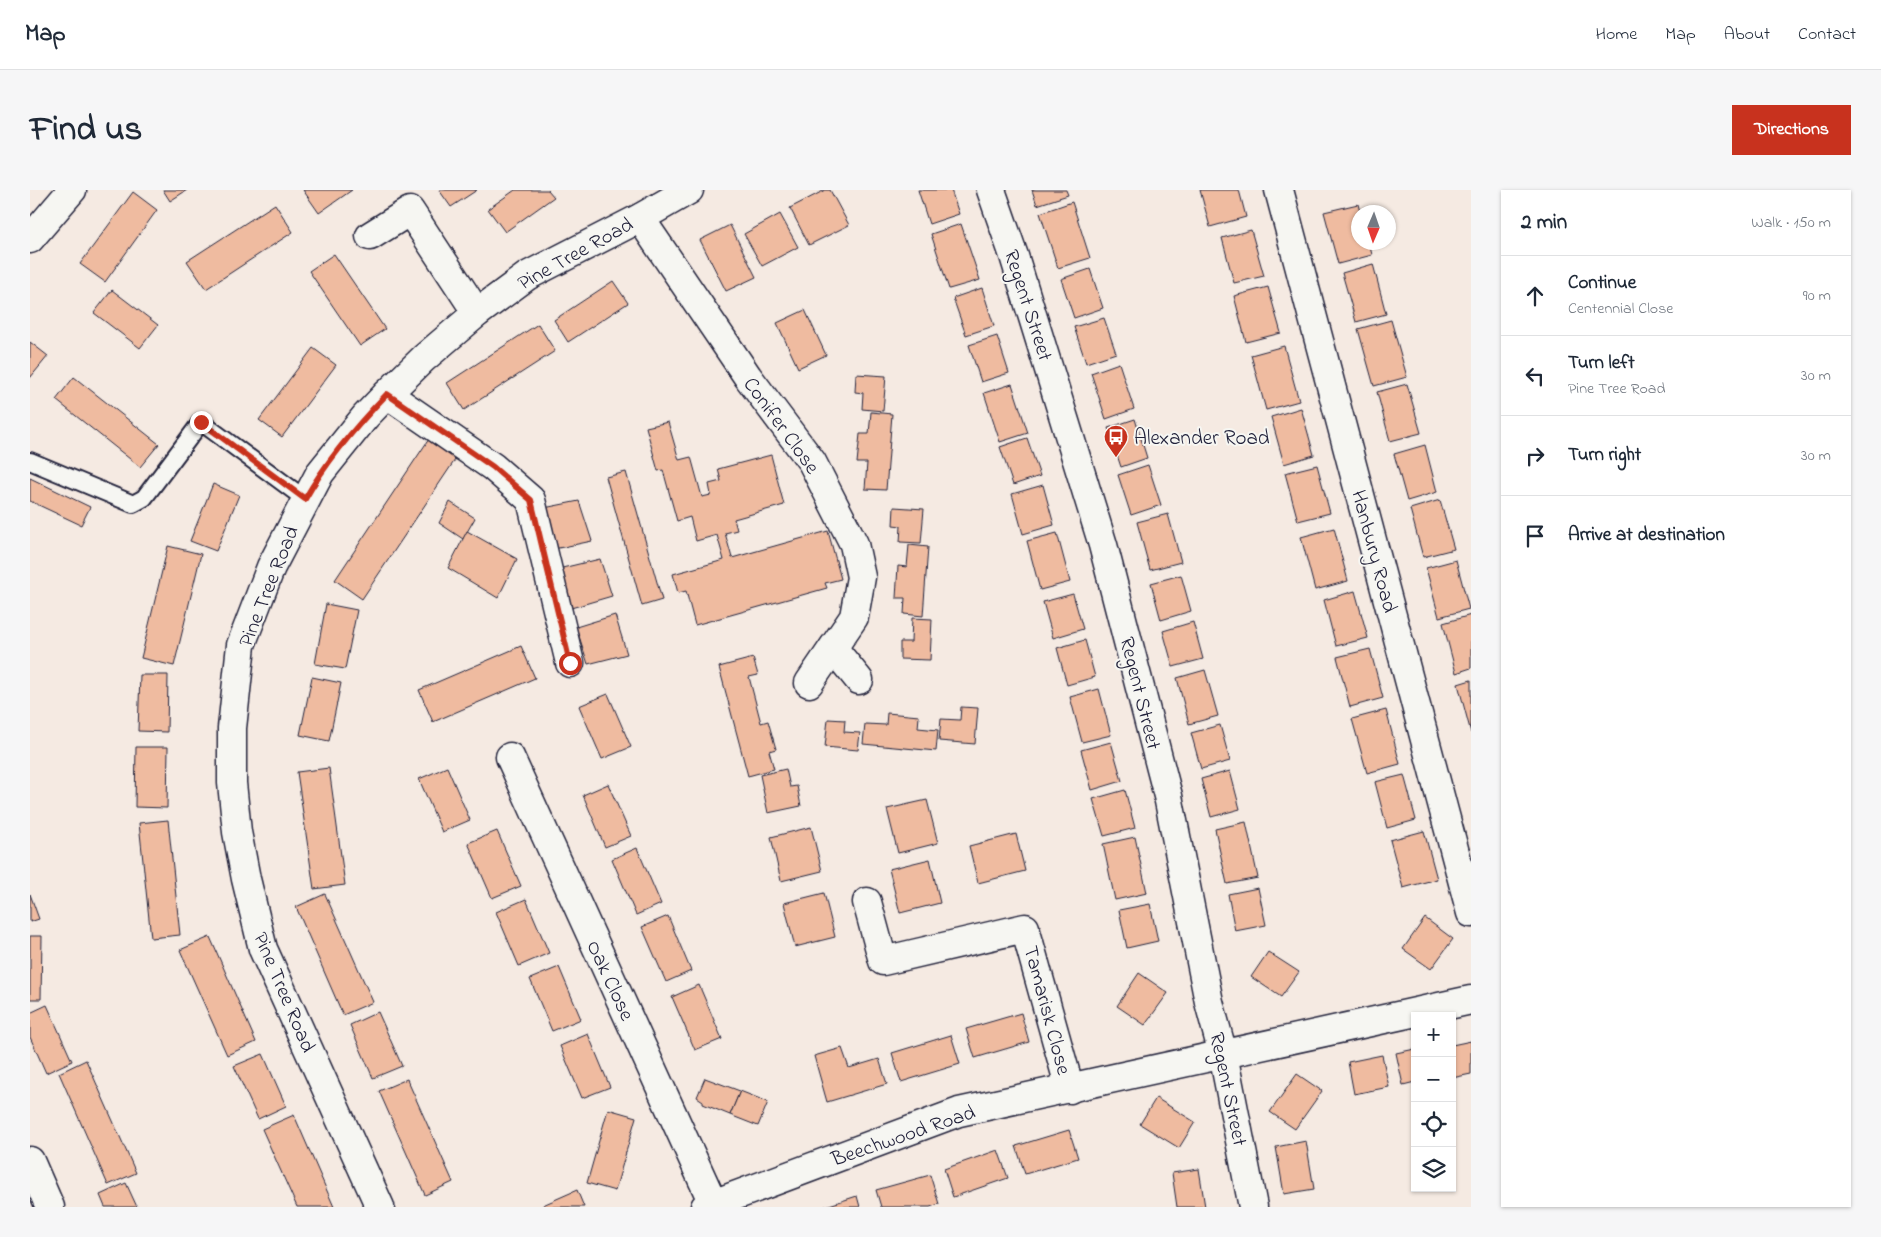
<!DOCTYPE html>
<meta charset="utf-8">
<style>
:root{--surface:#fff;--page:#f6f6f7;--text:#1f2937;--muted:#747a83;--line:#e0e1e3;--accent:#c8321e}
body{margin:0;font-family:"Indie Flower",sans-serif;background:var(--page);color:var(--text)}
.controls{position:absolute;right:15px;bottom:15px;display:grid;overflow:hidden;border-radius:0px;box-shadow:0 1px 4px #0004}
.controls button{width:45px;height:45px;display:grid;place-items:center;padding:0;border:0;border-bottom:1px solid var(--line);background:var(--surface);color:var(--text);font:25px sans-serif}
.compass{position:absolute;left:1321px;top:15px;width:45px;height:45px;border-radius:50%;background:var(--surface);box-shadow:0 1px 4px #0004;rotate:182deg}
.stop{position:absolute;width:15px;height:15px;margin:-11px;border:4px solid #c8321e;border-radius:50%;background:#fff}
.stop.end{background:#c8321e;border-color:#fff;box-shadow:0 1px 5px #0008}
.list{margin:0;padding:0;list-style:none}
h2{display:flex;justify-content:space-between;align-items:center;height:65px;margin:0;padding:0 20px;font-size:21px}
h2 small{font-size:16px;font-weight:400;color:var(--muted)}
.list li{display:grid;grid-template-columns:32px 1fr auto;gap:15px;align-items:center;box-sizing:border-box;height:80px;padding:0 20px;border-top:1px solid var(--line)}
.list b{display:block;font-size:19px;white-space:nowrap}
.list p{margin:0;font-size:16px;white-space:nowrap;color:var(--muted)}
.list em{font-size:16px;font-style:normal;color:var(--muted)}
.icon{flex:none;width:28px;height:28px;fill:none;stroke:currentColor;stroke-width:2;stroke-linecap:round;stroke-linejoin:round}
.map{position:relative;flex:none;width:1441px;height:1017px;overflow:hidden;border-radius:0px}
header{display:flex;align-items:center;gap:30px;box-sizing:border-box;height:70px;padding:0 25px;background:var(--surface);border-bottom:1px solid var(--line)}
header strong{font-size:24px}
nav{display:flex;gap:28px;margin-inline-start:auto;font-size:18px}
.intro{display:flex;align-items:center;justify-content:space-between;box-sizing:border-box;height:120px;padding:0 30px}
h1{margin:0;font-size:35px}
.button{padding:12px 22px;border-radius:0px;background:var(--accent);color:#fff;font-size:18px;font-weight:700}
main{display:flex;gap:30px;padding:0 30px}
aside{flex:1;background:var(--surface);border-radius:0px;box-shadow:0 1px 4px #0004}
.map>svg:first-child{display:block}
</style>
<header>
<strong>Map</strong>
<nav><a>Home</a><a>Map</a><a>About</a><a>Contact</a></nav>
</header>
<div class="intro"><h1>Find us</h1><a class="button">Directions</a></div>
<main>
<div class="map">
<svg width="1441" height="1017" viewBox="0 0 1441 1017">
<rect width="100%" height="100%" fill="#f5eae2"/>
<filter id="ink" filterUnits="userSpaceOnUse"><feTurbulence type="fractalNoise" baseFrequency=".02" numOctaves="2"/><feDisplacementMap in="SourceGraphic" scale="10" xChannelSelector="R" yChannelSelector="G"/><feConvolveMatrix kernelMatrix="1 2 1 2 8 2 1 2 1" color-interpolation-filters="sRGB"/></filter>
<g filter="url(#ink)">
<g fill="#efbba0" stroke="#22223b">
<path d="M133,0H157L140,11Z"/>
<path d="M273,0H322L289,23Z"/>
<path d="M409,0H447L421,17Z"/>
<path d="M485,0H518L524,7L475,42L458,19Z"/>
<path d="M795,0H800L819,35L779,55L760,18Z"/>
<path d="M888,0H921L929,24L899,34Z"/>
<path d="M1002,0H1036L1038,5L1007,15Z"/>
<path d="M1170,0H1209L1216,27L1180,37Z"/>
<path d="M103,2L127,20L75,92L50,74Z"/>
<path d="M1042,12L1060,68L1028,78L1010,23Z"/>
<path d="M245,14L263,42L176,99L157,71Z"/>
<path d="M1328,14L1330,22H1328V52H1339L1342,65L1308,74L1294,22Z"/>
<path d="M750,24L768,57L732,76L714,44Z"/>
<path d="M931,34L950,90L919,99L901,44Z"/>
<path d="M700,35L726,87L696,101L670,50Z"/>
<path d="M1221,40L1234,86L1204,93L1192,48Z"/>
<path d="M304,64L355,139L330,156L279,81Z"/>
<path d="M1343,74L1356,124L1326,132L1312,83Z"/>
<path d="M1060,79L1073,118L1044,128L1031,89Z"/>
<path d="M583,91L598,113L538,152L524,130Z"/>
<path d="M1238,97L1251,143L1216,152L1204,106Z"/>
<path d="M952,98L964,136L936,145L923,108Z"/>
<path d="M82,100L128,135L110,158L64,123Z"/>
<path d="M775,120L796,165L768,178L747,133Z"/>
<path d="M1074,128L1086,163L1056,173L1044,137Z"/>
<path d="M1361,130L1377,187L1344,196L1328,139Z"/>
<path d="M508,134L525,161L434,220L417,193Z"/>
<path d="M967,146L979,183L951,192L939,155Z"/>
<path d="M0,152L18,166L0,188Z"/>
<path d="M1254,156L1269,211L1236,220L1221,165Z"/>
<path d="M283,158L306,175L252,247L229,230Z"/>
<path d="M1089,173L1104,219L1076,229L1061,183Z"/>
<path d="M826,184L856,186L853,221L832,219L833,203L825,202Z"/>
<path d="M44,187L129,254L110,277L26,210Z"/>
<path d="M982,194L998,243L970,252L954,203Z"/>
<path d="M1377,194L1391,243L1360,251L1347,202Z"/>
<path d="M1271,218L1284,265L1254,274L1241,227Z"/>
<path d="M841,222L862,224L856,300L835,299L837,273H827L830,244H839Z"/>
<path d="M1105,229L1117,268L1091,277L1078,238Z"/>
<path d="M638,232L649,270L661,267L672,307L681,305L679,294L691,291L688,279L741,265L754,315L704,329L707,340L695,343L702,368L798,341L811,389L795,393L797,398L665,435L656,401L648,403L643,384L694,370L687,345L666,351L660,327L647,331L633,280L628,281L616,237Z"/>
<path d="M401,246L429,264L332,409L305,390Z"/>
<path d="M997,248L1010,286L983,295L970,257Z"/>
<path d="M1395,255L1407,302L1377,311L1364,264Z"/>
<path d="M1118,275L1131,315L1101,325L1088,285Z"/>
<path d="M1287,275L1300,323L1268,331L1255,283Z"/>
<path d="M596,282L632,410L612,416L576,287Z"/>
<path d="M0,288L60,317L51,335L0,311Z"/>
<path d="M183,294L209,305L186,361L160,351Z"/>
<path d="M1013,295L1024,335L993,344L982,304Z"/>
<path d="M1410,310L1424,359L1393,367L1380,319Z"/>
<path d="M549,311L562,351L519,360L509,319Z"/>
<path d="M420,312L445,328L433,349L409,333Z"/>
<path d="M864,317L894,319L891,353L870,352L871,336L863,335Z"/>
<path d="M1138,324L1151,372L1120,380L1107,332Z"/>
<path d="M1304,338L1318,391L1285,400L1271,347Z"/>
<path d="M437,341L487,369L468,408L418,378Z"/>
<path d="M1027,343L1040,392L1010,400L997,351Z"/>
<path d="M879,355L898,357L893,426L874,424L875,408H866L868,376L877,377Z"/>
<path d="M138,356L171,364L144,476L111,468Z"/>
<path d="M570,369L582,406L541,418L528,379Z"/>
<path d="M1426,370L1439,419L1409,427L1396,378Z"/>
<path d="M1151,385L1161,421L1131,430L1121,393Z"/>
<path d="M1325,401L1338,448L1306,456L1294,410Z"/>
<path d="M1043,404L1053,439L1023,448L1013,412Z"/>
<path d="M296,414L327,420L315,479L285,474Z"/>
<path d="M585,425L597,464L558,474L546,437Z"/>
<path d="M1441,425V478L1426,483L1413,433Z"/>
<path d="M882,428L902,429L900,470L870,469V452H881Z"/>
<path d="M1163,432L1173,469L1143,477L1133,441Z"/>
<path d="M1055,450L1065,487L1037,495L1027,458Z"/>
<path d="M491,456L505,488L403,532L389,500Z"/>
<path d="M1340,459L1353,508L1320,517L1307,467Z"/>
<path d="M723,468L728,485L719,487L731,533L738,531L746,559L739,561L744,579L718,586L689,477Z"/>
<path d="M1175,480L1188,526L1159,534L1147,488Z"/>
<path d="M110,485H138L137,542L108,541Z"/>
<path d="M282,487L311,493L299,551L270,545Z"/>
<path d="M1441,490V543L1428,494Z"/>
<path d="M1069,499L1081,545L1052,552L1040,507Z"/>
<path d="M578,504L601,557L572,569L549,516Z"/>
<path d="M931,517L948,518L945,554L909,551L911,529L930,530Z"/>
<path d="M1356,520L1370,574L1337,583L1322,529Z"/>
<path d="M857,523L889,526L888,538L908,540L906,561L833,554L835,534L856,535Z"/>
<path d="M798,529L815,530L814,542L830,543L828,560L795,557Z"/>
<path d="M1190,535L1200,571L1171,579L1161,543Z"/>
<path d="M1081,552L1092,591L1062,600L1051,560Z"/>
<path d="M106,557H138L137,618L105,617Z"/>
<path d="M417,577L440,630L412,642L389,589Z"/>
<path d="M299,578L315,695L284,699L267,582Z"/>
<path d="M756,579L760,597L767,596L771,616L738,623L730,585Z"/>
<path d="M1200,581L1210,619L1181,627L1171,589Z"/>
<path d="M1374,585L1386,630L1357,638L1345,592Z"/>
<path d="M578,594L601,646L575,657L553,605Z"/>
<path d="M1095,600L1105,638L1074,646L1063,609Z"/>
<path d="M897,610L908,653L868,663L857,619Z"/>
<path d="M138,630L150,745L121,748L109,633Z"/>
<path d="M1216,632L1228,688L1197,694L1185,639Z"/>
<path d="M781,637L792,681L751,691L741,647Z"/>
<path d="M467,641L491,696L462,708L438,653Z"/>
<path d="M1394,641L1407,689L1373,698L1360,650Z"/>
<path d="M986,644L995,681L948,693L939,656Z"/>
<path d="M1105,647L1117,703L1085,710L1073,654Z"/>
<path d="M607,658L631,714L606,725L582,669Z"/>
<path d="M900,669L910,713L870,723L859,679Z"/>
<path d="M1228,698L1236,735L1205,741L1198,704Z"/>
<path d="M794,703L805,747L765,757L754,713Z"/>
<path d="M0,704L9,729L0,732Z"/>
<path d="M295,704L343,812L313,825L266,717Z"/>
<path d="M496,709L519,763L489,776L466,722Z"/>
<path d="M1120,714L1128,751L1097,758L1089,720Z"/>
<path d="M638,726L661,781L636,792L612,737Z"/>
<path d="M1395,728L1423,749L1401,779L1373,759Z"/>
<path d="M0,746H12L11,809H0Z"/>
<path d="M180,747L226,852L197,865L150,760Z"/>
<path d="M1238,762L1269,782L1251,807L1221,787Z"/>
<path d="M529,777L551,829L522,841L500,789Z"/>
<path d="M1109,783L1138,803L1115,835L1087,816Z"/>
<path d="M669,795L692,849L665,860L642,807Z"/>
<path d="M17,815L42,871L16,883L0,847V823Z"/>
<path d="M348,822L372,876L343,888L320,835Z"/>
<path d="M991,823L999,852L945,868L936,839Z"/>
<path d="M558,844L580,897L552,908L530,856Z"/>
<path d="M921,845L930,874L871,892L862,863Z"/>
<path d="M1441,851V884L1422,888V855Z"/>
<path d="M812,858L819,878L849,869L857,894L797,912L784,866Z"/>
<path d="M1385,859V892L1373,895L1366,863Z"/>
<path d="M233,864L256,916L228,929L204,876Z"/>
<path d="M1352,865L1359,897L1324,904L1318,872Z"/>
<path d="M56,870L106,983L78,995L29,883Z"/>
<path d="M1267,884L1292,901L1265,939L1240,922Z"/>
<path d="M675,888L710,901L700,925L673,914V911L667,907Z"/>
<path d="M377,889L423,992L395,1005L349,901Z"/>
<path d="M710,901L738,912L728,936L700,925Z"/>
<path d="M1126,908L1165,932L1149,958L1110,934Z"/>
<path d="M578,919L606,927L585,1001L557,993Z"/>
<path d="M264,925L304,1017H267L232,939Z"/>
<path d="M1039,940L1048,968L995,984L986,956Z"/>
<path d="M1276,951L1284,999L1254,1004L1246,957Z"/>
<path d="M968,960L978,988L923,1007L914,979Z"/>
<path d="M1169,979L1175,1017H1147L1142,983Z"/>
<path d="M900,985L909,1014L900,1017H851L846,1000Z"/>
<path d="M96,993L107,1017H75L70,1005Z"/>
<path d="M547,1000L554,1017H513V1015Z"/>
<path d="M827,1006L830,1017H793Z"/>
</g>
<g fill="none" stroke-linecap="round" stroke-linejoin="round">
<defs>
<path id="service" d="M0,271L103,314L114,308L171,232L275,309"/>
<g id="minor">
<path d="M1249,0L1441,723"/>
<path d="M610,28L718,187L782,272L824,354L831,387L824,427L779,493"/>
<path d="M340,46L380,21L447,123"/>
<path d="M357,204L463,277L501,310L540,473"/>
<path d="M803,458L829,490"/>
<path d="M480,567L683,1013"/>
<path d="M837,712L853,771L995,738L1040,899"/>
<path d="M350,1017L233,759L216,689L207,642L202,593V538L211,455L241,377L290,283L335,227L357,204L394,168L447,123L497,86L610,28L659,0"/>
<path d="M675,1017L929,922L1441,810"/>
</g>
<g id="tertiary">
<path d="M961,0L984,66L1073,355L1138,606L1179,812L1193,864L1223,1017"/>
<path d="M0,49L42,0"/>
<path d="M0,971L20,1017"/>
</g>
</defs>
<use href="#service" stroke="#22223b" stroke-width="20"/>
<use href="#minor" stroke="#22223b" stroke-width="31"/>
<use href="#tertiary" stroke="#22223b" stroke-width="31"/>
<use href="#service" stroke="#f6f6f2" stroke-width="16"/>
<use href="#minor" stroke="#f6f6f2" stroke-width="28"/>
<use href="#tertiary" stroke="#f6f6f2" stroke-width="28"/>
</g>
</g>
<g fill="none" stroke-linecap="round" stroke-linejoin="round" filter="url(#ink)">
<path stroke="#c8321e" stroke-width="6" d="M171,232L275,309C297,270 326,236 357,204L463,277L501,310L540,473"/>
</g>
<defs>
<symbol id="bus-pin" viewBox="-11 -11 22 30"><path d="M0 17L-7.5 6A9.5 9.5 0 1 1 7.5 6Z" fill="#c8321e" stroke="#f6f6f2"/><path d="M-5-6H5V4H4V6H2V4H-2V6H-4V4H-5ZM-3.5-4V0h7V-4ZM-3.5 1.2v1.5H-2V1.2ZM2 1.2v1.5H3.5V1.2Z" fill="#fff"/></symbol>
</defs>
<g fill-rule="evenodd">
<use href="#bus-pin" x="1072" y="233" width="28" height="38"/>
</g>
<g text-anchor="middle" stroke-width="4" stroke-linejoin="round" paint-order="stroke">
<g font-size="21" fill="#22223b" stroke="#f6f6f2">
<text transform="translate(545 63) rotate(-29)" y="7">Pine Tree Road</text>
<text transform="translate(999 115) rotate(72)" y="7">Regent Street</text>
<text transform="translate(752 235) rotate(54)" y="7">Conifer Close</text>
<text transform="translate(1345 361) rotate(75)" y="7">Hanbury Road</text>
<text transform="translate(238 396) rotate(-68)" y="7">Pine Tree Road</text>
<text transform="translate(1111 503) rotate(76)" y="7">Regent Street</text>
<text transform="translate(581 790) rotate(65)" y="7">Oak Close</text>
<text transform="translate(255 802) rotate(67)" y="7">Pine Tree Road</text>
<text transform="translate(1018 820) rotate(75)" y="7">Tamarisk Close</text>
<text transform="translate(1199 899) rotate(78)" y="7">Regent Street</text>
<text transform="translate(873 945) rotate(-19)" y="7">Beechwood Road</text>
</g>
<g font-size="21" fill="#22223b" stroke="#f6f6f2" text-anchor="start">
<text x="1104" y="254">Alexander Road</text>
</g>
</g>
</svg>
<div class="controls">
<button>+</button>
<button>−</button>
<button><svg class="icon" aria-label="locate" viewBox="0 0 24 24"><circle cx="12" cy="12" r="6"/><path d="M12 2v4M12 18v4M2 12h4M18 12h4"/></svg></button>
<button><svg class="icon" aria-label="layers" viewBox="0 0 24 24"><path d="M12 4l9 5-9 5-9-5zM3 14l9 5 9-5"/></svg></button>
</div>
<svg class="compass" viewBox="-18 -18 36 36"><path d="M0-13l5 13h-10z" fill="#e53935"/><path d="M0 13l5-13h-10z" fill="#747a83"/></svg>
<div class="stop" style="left:540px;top:473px"></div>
<div class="stop end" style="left:171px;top:232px"></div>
</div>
<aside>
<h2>2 min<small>Walk · 150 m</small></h2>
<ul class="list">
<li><svg class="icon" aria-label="ahead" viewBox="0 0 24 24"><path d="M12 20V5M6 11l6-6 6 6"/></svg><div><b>Continue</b><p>Centennial Close</p></div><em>90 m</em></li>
<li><svg class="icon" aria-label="left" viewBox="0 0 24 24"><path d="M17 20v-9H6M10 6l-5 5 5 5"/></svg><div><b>Turn left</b><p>Pine Tree Road</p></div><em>30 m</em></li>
<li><svg class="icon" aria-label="right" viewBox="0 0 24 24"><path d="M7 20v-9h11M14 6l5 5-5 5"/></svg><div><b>Turn right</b></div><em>30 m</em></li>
<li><svg class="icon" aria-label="arrive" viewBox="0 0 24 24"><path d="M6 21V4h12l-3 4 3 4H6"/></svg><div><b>Arrive at destination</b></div></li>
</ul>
</aside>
</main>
